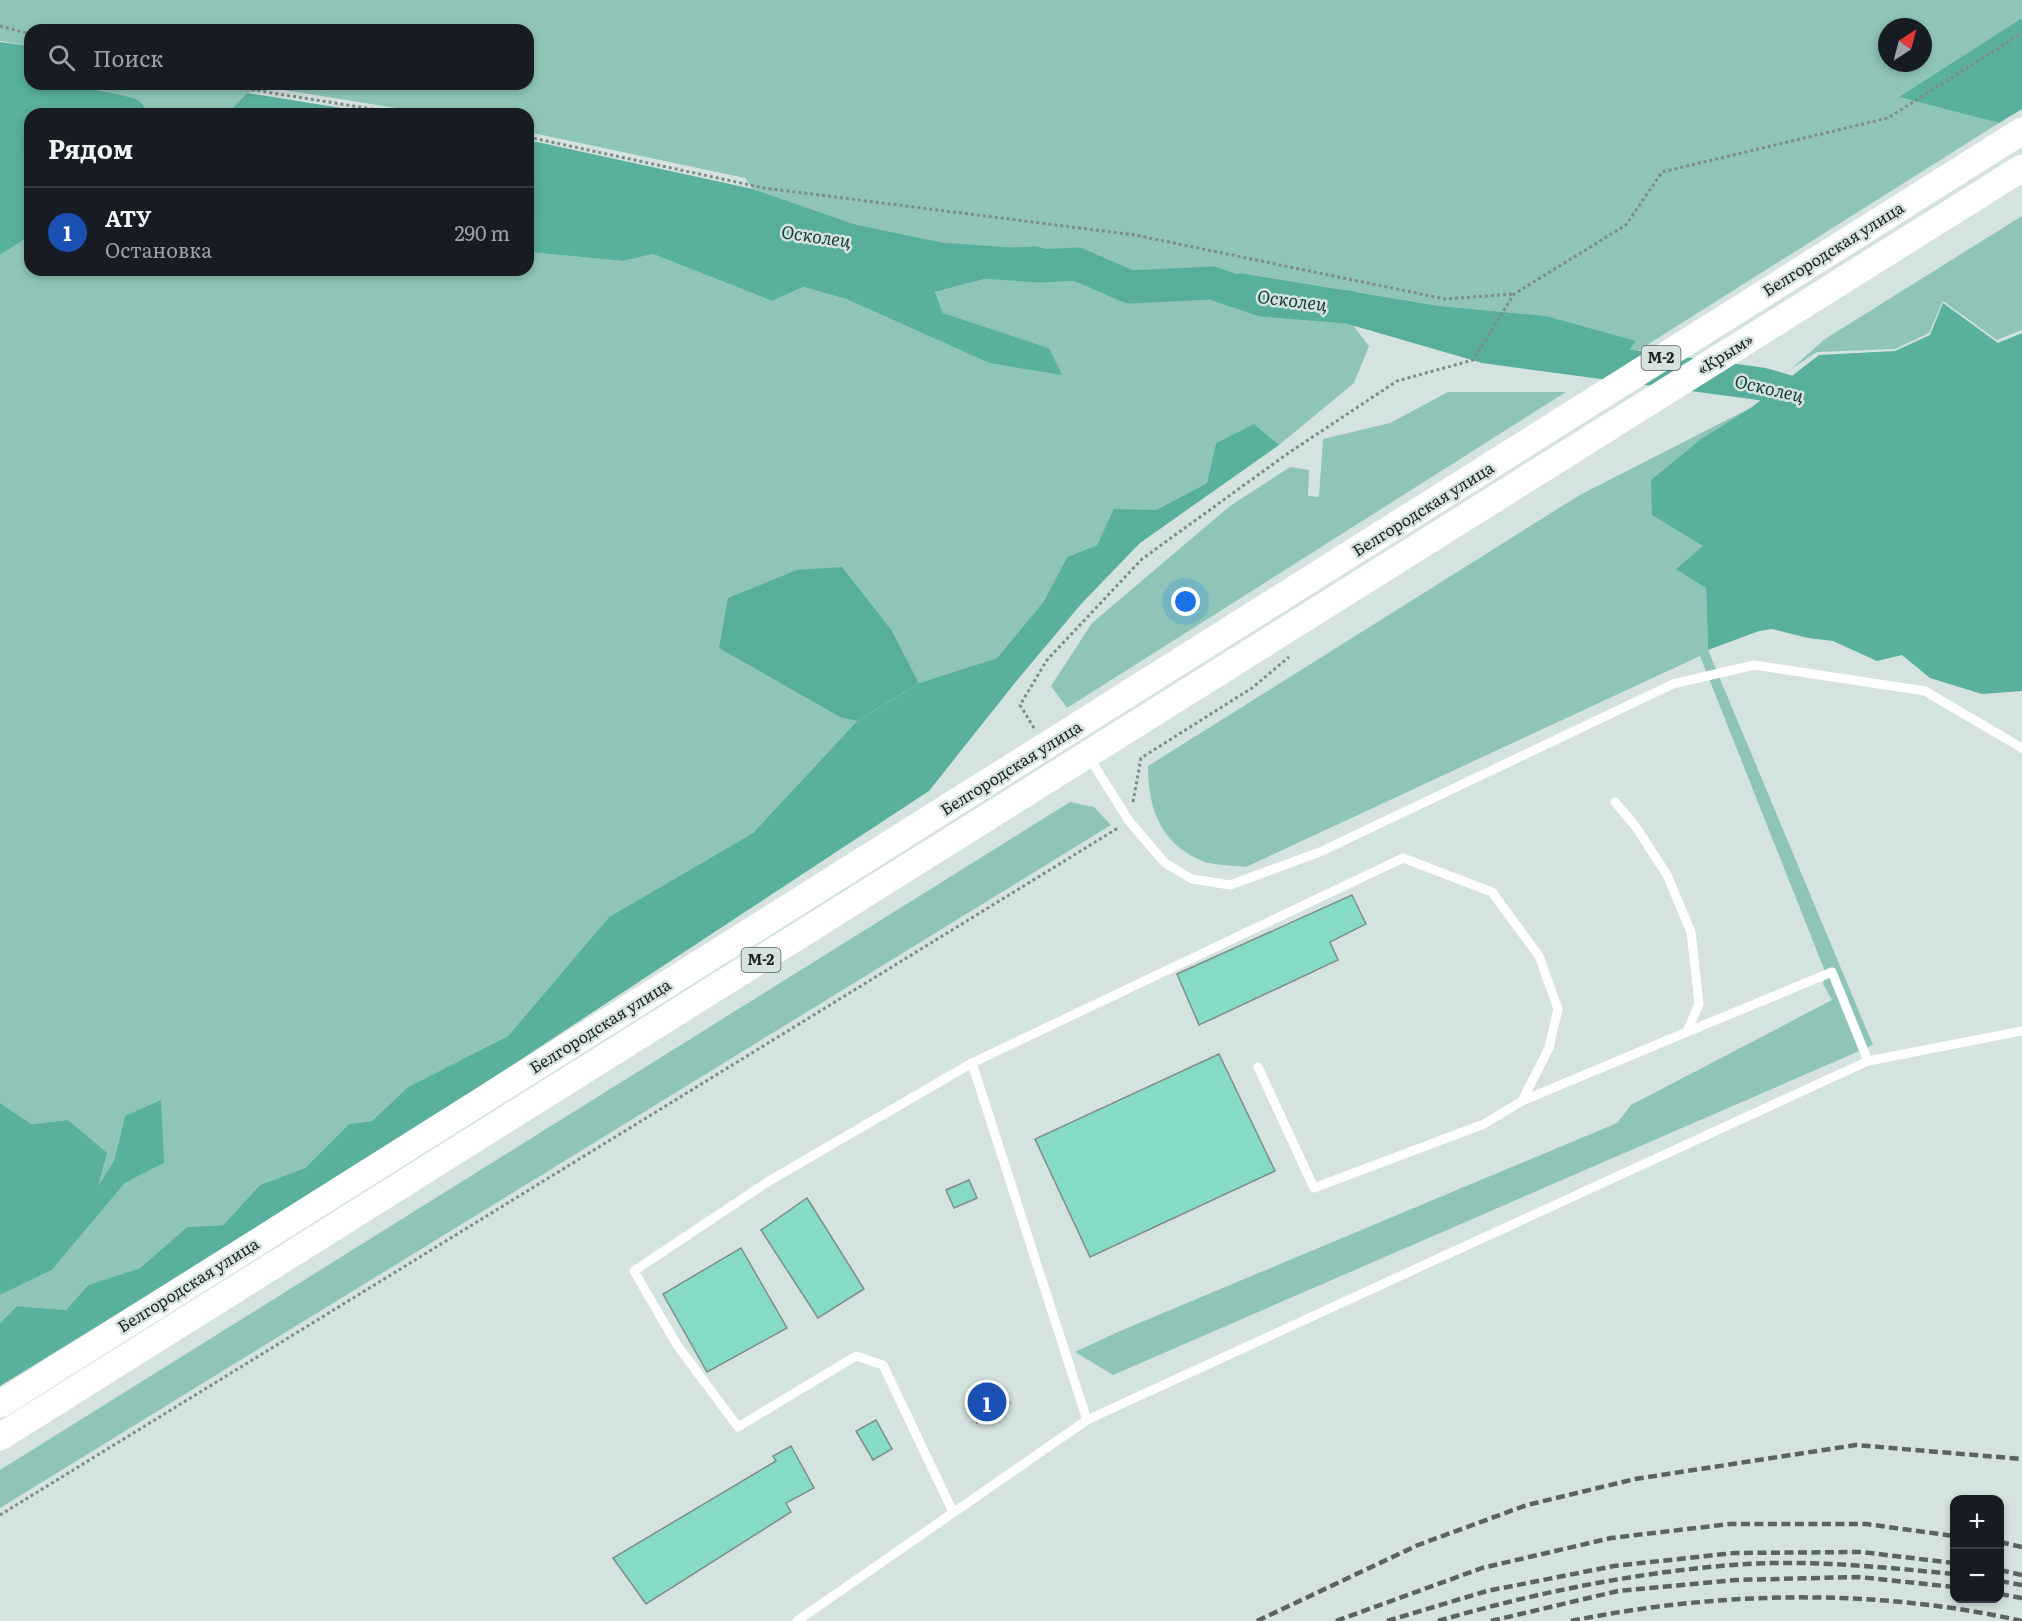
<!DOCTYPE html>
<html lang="ru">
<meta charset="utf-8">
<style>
:root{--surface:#171b24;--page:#242831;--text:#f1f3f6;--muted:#9ea1a6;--line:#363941;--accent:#7c3aed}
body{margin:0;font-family:Literata,serif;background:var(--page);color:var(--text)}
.controls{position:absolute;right:18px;bottom:18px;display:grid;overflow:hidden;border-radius:12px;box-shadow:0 3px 9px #0003}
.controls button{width:54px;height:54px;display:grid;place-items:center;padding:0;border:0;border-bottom:2px solid var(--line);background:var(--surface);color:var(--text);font:30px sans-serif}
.compass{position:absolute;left:1878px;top:18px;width:54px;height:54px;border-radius:50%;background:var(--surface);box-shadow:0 3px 9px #0003;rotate:36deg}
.you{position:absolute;left:1186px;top:602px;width:21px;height:21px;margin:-15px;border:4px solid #fff;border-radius:50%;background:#1a73e8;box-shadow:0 0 0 9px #1a73e833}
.badge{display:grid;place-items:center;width:39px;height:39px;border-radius:50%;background:var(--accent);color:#fff;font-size:20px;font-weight:700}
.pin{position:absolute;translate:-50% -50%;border:3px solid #fff;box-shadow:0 2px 6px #0006}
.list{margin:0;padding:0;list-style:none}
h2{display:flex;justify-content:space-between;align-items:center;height:78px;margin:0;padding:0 24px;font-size:26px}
h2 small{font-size:20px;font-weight:400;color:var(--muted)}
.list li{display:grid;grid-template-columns:39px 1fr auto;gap:18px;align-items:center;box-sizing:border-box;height:90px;padding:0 24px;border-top:2px solid var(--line)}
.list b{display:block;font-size:22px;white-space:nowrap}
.list p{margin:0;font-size:20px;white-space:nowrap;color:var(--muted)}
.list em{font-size:20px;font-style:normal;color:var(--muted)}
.icon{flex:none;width:33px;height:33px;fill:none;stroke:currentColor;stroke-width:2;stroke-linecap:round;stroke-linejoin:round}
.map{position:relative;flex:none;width:2022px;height:1621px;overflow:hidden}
.search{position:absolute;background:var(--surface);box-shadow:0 3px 9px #0003;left:24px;top:24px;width:510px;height:66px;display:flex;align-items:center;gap:15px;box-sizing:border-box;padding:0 21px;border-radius:18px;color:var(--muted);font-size:22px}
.panel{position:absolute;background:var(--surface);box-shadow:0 3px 9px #0003;left:24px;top:108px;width:510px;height:168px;border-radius:18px}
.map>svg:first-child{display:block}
</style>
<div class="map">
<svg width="2022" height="1621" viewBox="0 0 2022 1621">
<rect width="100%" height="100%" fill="#d4e3df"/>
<g fill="#8fc5b8" fill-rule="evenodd">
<path d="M0,0H2022V18L1900,97L1999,123L1620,362L1635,341L1547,316L1440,306L1241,273L1223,278L1133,283L1081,257L1035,246L969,250L880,233L753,189L745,178L528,132V114H433L278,89L247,93L227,114H158L80,96L83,84H528V30H30V46L0,41ZM1887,27H1923V63H1887Z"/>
<path d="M2022,216V330L1997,340L1943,301L1929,333L1895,349L1817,352L1791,369L1825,339Z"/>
<path d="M30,236V270H528V252L623,261L653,254L772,301L803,287L846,299L989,363L1049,348L943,313L935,292L992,277L1076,278L1122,297L1206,293L1274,314L1349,320L1369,346L1354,383L1279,445L1253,425L1216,443L1207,483L1156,510H1114L1097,545L1067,557L1044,601L997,658L919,683L892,631L842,718L857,721L753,833L609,917L508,1036L408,1087L372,1121L349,1124L305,1168L260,1185L223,1225L187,1227L140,1268L88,1285L66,1310L17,1306L0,1323V1295L52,1270L125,1183L164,1163L125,1116L114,1161L97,1189L68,1120L30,1124L0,1103V255Z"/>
<path d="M1448,392H1566L1067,708L1051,686L1092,623L1230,506L1290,467L1309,470L1308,496L1319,497L1323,439L1390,423Z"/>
<path d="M1752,407L1701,439L1708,650L1873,1045L1113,1375L1075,1352L1120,1331L1617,1123L1631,1105L1832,1000L1823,984L1826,974L1700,656L1246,867C1233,865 1212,866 1200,860C1160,842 1148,808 1148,766L1578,496Z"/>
<path d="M1070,802L1094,807L1111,825L0,1508V1470Z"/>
</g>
<g fill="#5ab09e">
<path d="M2022,18V109L1999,123L1899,97Z"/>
<path d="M0,42L30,46V84H83L80,96L46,114H30V123L0,139Z"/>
<path d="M247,93L379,114H227Z"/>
<path d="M528,140L753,189L880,233L969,250L1035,246L1081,257L1073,260L939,255L829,232L695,218L528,191Z"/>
<path d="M30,145V236L0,255V162Z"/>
<path d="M528,204L825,245L992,277L935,292L943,313L1049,348L1062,375L989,363L846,299L803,287L772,301L653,254L623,261L528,252Z"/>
<path d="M1241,273L1440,306L1547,316L1636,341L1620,362L1607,358L1486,343L1348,303L1262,296L1223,278Z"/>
<path d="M1943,303L1998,343L2022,333V691L1982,694L1930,678L1902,655L1877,661L1833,641L1808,638L1772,629L1759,631L1708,650L1706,588L1676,569L1703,546L1652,515L1651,480L1701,439L1752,407L1819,355L1895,351L1930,335Z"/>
<path d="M1254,424L1279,445L1140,543L1082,603L1014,684L929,791L371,1158L0,1386V1323L17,1306L66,1310L88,1285L140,1268L187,1227L223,1225L260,1185L305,1168L349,1124L372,1121L408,1087L508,1036L609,917L753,833L857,721L919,683L997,658L1044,601L1067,557L1097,545L1114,509L1156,510L1207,483L1216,443Z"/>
<path d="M161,1100L164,1163L125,1183L52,1270L0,1295V1103L31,1124L68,1120L107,1153L98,1186L114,1161L125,1116Z"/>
</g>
<path fill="#58ae9c" d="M842,567L892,631L919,683L857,721L842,718L719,648L728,598L797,570Z"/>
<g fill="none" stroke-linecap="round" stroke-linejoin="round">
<g stroke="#58ae9c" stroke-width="33">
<path d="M62,114L82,104L129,114"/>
<path d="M0,148L30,131"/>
<path d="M528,197L694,223L828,236L939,259L1040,266L1077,264L1130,287L1212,283L1262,300L1348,307L1486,347L1762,384L1810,398L1856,397L1988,406L2022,412"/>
</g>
</g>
<g fill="#86dbc8" stroke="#7e8d89" stroke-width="1.5">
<path d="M1352,895L1366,924L1330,942L1338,960L1199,1025L1177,974Z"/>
<path d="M1219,1054L1275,1171L1090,1257L1035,1139Z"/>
<path d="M969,1180L977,1198L954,1208L946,1190Z"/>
<path d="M807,1198L864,1289L818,1318L761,1230Z"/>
<path d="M741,1248L787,1328L707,1372L663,1294Z"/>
<path d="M1001,1388L1010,1403L977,1423L969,1408Z"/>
<path d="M876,1420L892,1449L873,1460L856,1431Z"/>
<path d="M791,1446L814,1488L786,1503L791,1512L646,1604L613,1558L776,1461L773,1456Z"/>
</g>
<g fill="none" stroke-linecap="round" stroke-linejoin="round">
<g stroke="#808b88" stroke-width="3" stroke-dasharray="3 3" stroke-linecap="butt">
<path d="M0,26L30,34"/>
<path d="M216,84L403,114"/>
<path d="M528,137L764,188L1135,235L1445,299L1514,294"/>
<path d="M1034,728L1020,705L1047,660L1142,559L1287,454L1397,381L1473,360L1514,294L1626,225L1662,172L1888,118L2022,33"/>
<path d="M1133,802L1141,758L1252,688L1289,657"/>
<path d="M0,1515L1118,828"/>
</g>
<g stroke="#fff" stroke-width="9">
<path d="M1089,757L1129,821L1165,863L1192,879L1230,885L1320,852L1673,684L1754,665L1925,691L2022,748"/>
<path d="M1687,1032L1832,972L1868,1061"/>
<path d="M1522,1101L1687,1032L1699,1004L1691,932L1667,875L1636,827L1615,802"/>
<path d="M1087,1420L972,1063L1403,858L1492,892L1539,956L1558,1009L1549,1048L1522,1101L1484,1124L1314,1188L1258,1067"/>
<path d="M953,1512L883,1365L856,1356L738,1427L677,1345L634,1271L769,1181L972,1063"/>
<path d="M797,1621L1087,1420L1868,1061L2022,1031"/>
</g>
<g stroke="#fff" stroke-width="27">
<path d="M0,1404L2022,131"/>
<path d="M0,1437L2022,168"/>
</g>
<g stroke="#5b6361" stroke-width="4.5" stroke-dasharray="9 4.5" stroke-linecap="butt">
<path d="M2000,1542L2022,1547"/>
<path d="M2000,1570L2022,1575"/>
<path d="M2000,1581L2022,1585"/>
<path d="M2000,1594L2022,1598"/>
<path d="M1257,1621L1418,1545L1527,1505L1635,1479L1856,1445L2022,1459"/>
<path d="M1336,1621L1482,1568L1611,1538L1730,1524H1866L1954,1536"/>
<path d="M1387,1621L1487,1591L1614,1566L1734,1553L1861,1552L1954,1563"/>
<path d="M1438,1621C1534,1593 1633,1573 1732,1565C1806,1559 1881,1567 1954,1574"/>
<path d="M1491,1621L1618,1591L1736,1580L1859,1577L1954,1587"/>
<path d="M1571,1621C1718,1591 1876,1588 2022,1621"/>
</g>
</g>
<g text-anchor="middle" stroke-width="5" stroke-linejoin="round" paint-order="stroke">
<g fill="#d4e3df" stroke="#535b59" stroke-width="1.5">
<rect x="1641.5" y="346" width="39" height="24" rx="4.5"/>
<rect x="741.5" y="948" width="39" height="24" rx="4.5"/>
</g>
<g font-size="15" font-weight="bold" fill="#1c2120">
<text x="1661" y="363">М-2</text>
<text x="761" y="965">М-2</text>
</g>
<g font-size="16" fill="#1c2120" stroke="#d4e3df">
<text transform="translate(1833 249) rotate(-32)" y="6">Белгородская улица</text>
<text transform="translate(1725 354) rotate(-32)" y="6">«Крым»</text>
<text transform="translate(1423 509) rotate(-32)" y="6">Белгородская улица</text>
<text transform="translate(1011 768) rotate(-32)" y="6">Белгородская улица</text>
<text transform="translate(600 1026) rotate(-32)" y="6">Белгородская улица</text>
<text transform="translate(188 1285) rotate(-32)" y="6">Белгородская улица</text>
</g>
<g font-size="18" font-style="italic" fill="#163e37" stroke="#d4e3df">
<text transform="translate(816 237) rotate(8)" y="6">Осколец</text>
<text transform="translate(1292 301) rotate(7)" y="6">Осколец</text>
<text transform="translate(1769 389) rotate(13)" y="6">Осколец</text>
</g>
</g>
</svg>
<div class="controls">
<button>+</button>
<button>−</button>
</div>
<svg class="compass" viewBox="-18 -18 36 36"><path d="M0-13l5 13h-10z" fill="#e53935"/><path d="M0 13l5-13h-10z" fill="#9ea1a6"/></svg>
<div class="you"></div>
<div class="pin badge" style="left:987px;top:1402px;background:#1a4fb4">1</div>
<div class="search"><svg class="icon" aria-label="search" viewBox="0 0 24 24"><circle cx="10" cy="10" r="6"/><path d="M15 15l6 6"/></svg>Поиск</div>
<section class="panel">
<h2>Рядом<small></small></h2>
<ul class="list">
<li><span class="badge" style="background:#1a4fb4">1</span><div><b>АТУ</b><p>Остановка</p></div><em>290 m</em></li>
</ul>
</section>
</div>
